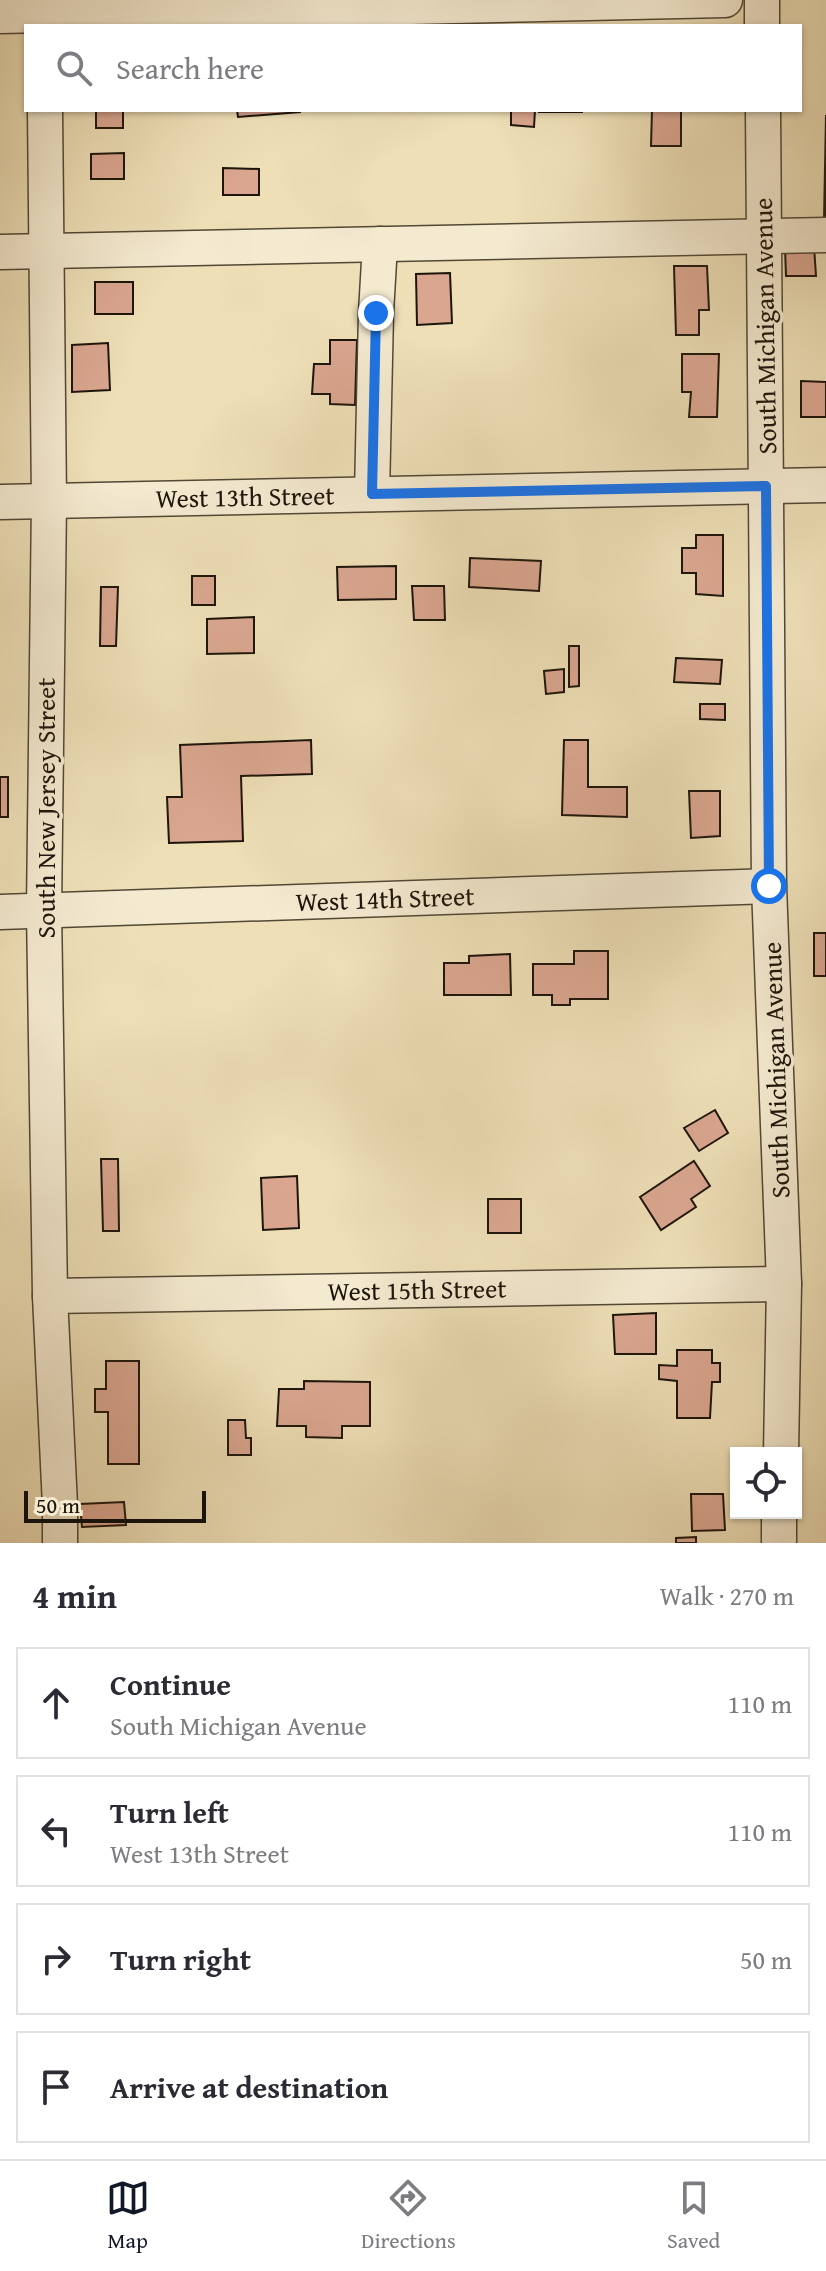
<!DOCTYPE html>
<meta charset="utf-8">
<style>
:root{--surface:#fff;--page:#f7f7f7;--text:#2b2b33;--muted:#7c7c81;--line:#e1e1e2;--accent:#111827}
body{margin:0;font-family:"Gentium Book Plus",serif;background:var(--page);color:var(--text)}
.controls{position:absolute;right:24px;bottom:24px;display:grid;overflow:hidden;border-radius:0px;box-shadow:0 2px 6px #0004}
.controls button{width:72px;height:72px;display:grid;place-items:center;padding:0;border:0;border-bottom:2px solid var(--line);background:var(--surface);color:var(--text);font:40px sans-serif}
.scale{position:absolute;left:24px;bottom:20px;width:182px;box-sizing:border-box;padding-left:8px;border:4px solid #1d150b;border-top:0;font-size:22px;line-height:28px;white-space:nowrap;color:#1d150b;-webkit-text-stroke:6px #f4ead0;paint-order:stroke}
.stop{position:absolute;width:24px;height:24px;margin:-18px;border:6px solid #1a73e8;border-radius:50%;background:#fff}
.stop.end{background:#1a73e8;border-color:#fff;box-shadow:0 2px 8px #0008}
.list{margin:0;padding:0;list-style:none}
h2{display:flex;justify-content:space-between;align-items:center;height:104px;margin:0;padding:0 32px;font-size:34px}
h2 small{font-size:26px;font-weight:400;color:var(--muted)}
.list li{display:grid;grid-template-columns:52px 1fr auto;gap:24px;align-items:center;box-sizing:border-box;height:112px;margin:0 16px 16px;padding:0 16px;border:2px solid var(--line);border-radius:0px}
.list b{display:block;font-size:30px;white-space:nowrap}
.list p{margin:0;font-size:26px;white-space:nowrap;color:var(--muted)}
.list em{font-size:26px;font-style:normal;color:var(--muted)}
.icon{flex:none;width:44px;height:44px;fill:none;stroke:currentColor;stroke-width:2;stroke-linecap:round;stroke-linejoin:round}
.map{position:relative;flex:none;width:826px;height:1543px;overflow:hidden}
.search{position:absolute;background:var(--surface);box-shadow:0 2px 6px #0004;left:24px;right:24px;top:24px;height:88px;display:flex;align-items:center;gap:20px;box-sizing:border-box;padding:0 28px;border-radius:0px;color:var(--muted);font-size:30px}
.sheet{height:616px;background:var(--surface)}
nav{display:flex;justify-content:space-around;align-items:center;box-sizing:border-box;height:112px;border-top:2px solid var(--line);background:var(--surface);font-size:22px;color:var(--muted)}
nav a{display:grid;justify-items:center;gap:4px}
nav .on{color:var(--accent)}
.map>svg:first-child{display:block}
</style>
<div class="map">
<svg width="826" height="1543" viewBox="0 0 826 1543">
<rect width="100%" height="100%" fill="#eedfb7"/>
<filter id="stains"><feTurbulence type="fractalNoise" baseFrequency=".0025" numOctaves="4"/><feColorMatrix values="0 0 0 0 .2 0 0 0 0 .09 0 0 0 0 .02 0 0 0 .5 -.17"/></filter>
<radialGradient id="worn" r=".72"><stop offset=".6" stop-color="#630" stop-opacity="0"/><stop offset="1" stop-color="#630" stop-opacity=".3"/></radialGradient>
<g fill="#daa690" stroke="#1d150b" stroke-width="2">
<rect x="96" y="110" width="27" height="18"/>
<path d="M237,110H300V112L238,117Z"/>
<path d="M511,110H535L534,127L511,125Z"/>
<rect x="539" y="110" width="43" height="2"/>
<path d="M652,110H681V146H651Z"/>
<path d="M826,115V220H824Z"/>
<path d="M124,153V179H91V154Z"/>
<path d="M223,168L259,169V195H223Z"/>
<path d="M814,246L816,276H786L785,248Z"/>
<path d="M674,266H707L709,310H699V335H676Z"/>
<path d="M450,273L452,323L417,325L416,274Z"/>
<rect x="95" y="282" width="38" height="32"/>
<path d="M330,340H357L355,405L330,404V394H312L314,364H330Z"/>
<path d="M108,343L110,390L72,392V345Z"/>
<path d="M682,354H719L717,417H689L691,392H682Z"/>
<path d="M801,381L826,382V417H801Z"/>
<path d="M696,535H723V596L696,594V573H682V548H696Z"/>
<path d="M470,558L541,561L539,591L469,587Z"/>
<path d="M396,566V599L338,600L337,567Z"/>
<rect x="192" y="576" width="23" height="29"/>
<path d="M412,586H444L445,620H414Z"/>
<path d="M101,587H118L116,646H100Z"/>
<path d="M254,617V653L207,654V619Z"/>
<path d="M569,646H579V686L569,687Z"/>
<path d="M676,658L722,660L720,684L674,682Z"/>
<path d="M564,669V692L546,694L544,671Z"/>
<path d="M700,704H725V720L700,719Z"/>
<path d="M311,740L312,774L241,776L243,841L169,843L167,797H182L180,745Z"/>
<path d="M564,740H588V787H627V817L562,815Z"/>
<rect x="0" y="777" width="8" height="40"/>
<path d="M689,791H720V836L691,838Z"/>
<rect x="814" y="933" width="12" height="43"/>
<path d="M574,951H608V999H570V1005H552V995H533V964H574Z"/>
<path d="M510,954L511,995H444V963H469V956Z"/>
<path d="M715,1110L728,1133L699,1151L684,1128Z"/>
<path d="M101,1159H118L119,1231H103Z"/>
<path d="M694,1161L710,1186L691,1199L696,1207L661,1230L640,1197Z"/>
<path d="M297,1176L299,1228L263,1230L261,1178Z"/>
<rect x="488" y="1199" width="33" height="34"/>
<path d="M656,1313V1354H615L613,1315Z"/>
<path d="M677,1350H712V1363H720V1382H712L710,1418H677V1381L659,1379V1365L677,1366Z"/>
<path d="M106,1361H139V1464H108V1412H95V1389H106Z"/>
<path d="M304,1381L370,1382V1426H342V1438L306,1437V1426H277L279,1389H304Z"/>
<path d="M228,1420H245L246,1438H251V1455H228Z"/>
<path d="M691,1494H723L725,1530L692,1531Z"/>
<path d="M124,1502L126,1525L82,1527L80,1504Z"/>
<path d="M696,1537V1543H676V1538Z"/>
</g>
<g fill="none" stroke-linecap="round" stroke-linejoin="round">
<defs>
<g id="minor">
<path d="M762,0V26"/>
<path d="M0,16L725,0"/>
<path d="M45,110L49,501L44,910L50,1296L60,1506V1543"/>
<path d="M763,110L769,886L784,1284L781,1453"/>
<path d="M0,252L826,235"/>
<path d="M372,494L376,313L380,244"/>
<path d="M0,502L826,485"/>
<path d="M0,912L769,886"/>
<path d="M50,1296L784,1284"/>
<path d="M779,1543V1513"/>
</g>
</defs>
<use href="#minor" stroke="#514836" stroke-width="37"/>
<use href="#minor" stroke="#f4ead0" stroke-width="34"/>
</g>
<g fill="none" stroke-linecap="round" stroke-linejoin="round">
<path stroke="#1a73e8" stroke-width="10" d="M376,313L372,494L766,486L769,886"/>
</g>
<g text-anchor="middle" stroke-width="7" stroke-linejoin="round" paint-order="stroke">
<g font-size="26" fill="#1d150b" stroke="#f4ead0">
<text transform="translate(765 326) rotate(-91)" y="9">South Michigan Avenue</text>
<text transform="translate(245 497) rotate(-1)" y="9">West 13th Street</text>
<text transform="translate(46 808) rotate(-90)" y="9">South New Jersey Street</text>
<text transform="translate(385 899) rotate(-2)" y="9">West 14th Street</text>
<text transform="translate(776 1070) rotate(-92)" y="9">South Michigan Avenue</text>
<text transform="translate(417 1290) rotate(-1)" y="9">West 15th Street</text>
</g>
</g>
<rect width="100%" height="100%" filter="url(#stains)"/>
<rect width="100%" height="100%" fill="url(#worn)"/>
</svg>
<div class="controls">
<button><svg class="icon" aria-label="locate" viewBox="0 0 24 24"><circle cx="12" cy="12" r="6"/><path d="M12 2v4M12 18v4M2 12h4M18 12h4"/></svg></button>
</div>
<div class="scale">50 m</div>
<div class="stop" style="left:769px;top:886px"></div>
<div class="stop end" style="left:376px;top:313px"></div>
<div class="search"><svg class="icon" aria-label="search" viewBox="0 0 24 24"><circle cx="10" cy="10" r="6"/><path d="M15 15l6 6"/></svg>Search here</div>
</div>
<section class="sheet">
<h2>4 min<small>Walk · 270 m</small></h2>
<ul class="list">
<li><svg class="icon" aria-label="ahead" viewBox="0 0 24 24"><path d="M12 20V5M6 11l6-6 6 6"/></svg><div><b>Continue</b><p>South Michigan Avenue</p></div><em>110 m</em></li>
<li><svg class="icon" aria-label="left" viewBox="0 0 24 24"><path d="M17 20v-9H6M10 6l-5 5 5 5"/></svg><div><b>Turn left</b><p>West 13th Street</p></div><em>110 m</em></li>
<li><svg class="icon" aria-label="right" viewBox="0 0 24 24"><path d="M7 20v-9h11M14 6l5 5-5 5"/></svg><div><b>Turn right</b></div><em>50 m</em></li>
<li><svg class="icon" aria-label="arrive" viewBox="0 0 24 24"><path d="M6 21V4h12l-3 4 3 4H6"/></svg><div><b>Arrive at destination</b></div></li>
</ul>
</section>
<nav>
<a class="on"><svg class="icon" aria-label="map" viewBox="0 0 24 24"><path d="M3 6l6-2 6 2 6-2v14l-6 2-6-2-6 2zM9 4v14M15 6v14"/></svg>Map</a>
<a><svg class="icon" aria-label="directions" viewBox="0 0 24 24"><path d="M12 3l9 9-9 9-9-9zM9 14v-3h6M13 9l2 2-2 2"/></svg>Directions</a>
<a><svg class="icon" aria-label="saved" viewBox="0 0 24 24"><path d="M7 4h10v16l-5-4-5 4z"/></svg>Saved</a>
</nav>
